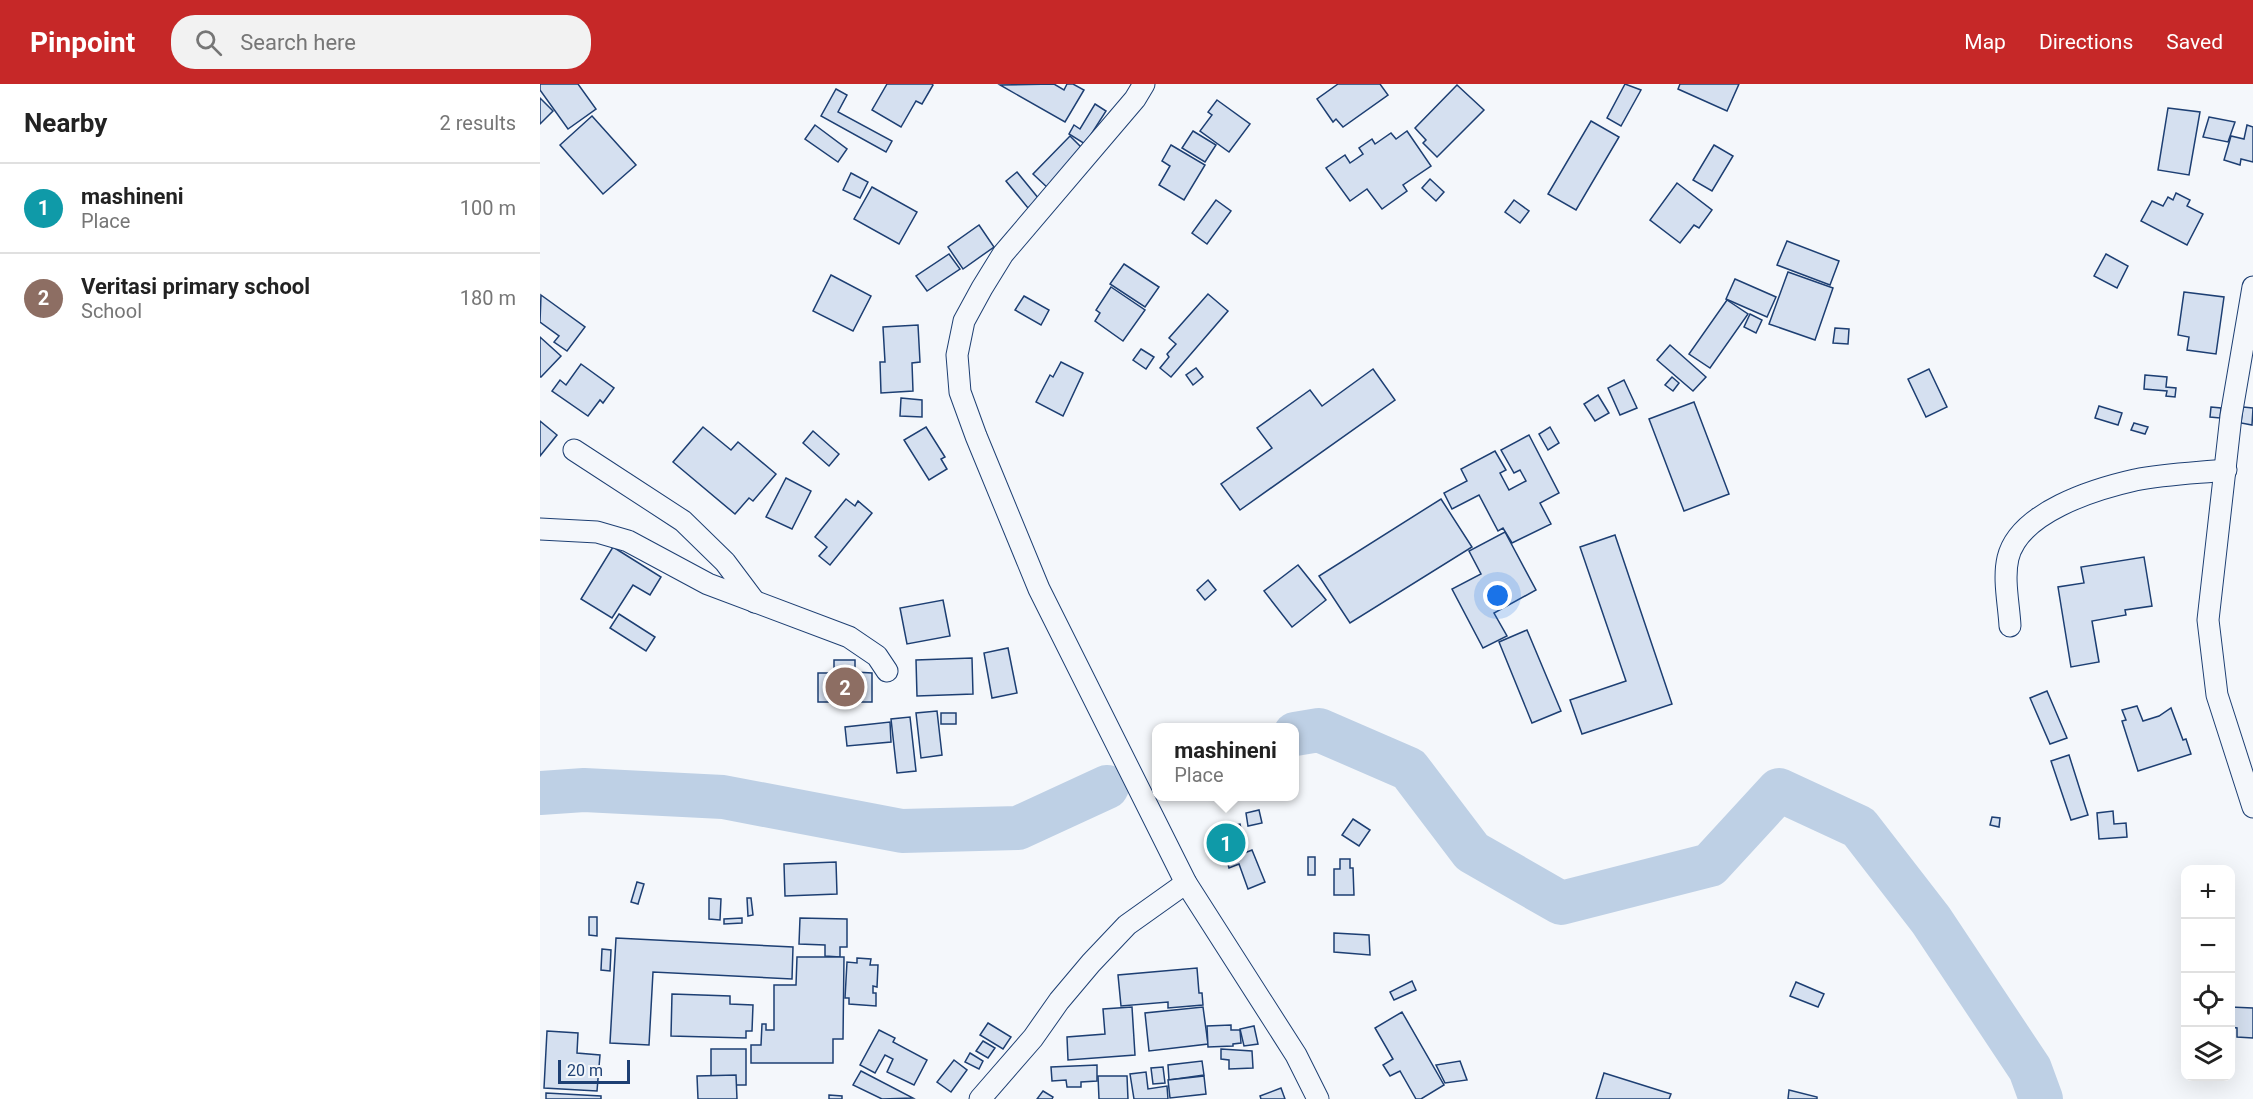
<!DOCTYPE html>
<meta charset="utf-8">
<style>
:root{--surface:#fff;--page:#f2f2f2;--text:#222;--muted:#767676;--line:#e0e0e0;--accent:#c62828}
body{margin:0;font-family:Roboto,sans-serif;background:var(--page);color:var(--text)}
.controls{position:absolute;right:18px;bottom:18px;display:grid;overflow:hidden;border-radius:12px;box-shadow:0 6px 24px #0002}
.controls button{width:54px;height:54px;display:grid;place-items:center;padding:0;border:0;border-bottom:2px solid var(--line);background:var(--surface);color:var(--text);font:30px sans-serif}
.scale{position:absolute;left:18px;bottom:15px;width:72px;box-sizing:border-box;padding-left:6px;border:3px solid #1d3f73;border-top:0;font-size:16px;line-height:21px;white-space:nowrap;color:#1d3f73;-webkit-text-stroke:4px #f4f7fb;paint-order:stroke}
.you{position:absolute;left:958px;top:512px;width:21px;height:21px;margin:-15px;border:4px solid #fff;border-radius:50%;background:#1a73e8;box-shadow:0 0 0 9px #1a73e833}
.badge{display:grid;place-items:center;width:39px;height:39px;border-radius:50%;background:var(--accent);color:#fff;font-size:20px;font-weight:700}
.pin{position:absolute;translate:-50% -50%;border:3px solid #fff;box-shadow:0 2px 6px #0006}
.popup{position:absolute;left:612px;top:639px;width:147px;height:78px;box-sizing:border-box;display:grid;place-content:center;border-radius:12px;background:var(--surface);filter:drop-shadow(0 2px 4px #0005);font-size:20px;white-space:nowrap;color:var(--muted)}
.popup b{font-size:22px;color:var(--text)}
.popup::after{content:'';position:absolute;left:50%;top:100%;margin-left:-12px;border:12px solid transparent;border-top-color:var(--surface)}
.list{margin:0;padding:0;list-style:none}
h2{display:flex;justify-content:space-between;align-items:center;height:78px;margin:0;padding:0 24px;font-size:26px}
h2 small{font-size:20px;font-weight:400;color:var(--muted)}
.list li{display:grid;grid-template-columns:39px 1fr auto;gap:18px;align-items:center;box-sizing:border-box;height:90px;padding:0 24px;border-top:2px solid var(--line)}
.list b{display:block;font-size:22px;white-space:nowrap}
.list p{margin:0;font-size:20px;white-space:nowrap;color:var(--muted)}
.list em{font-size:20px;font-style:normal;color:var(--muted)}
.icon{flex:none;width:33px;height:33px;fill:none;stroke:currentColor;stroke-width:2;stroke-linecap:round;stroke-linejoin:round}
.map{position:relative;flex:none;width:1713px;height:1015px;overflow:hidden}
header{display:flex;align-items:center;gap:36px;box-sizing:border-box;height:84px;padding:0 30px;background:var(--accent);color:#fff}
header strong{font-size:28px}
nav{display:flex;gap:33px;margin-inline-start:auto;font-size:21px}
.search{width:420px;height:54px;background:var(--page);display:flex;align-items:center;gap:15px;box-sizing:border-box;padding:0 21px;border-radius:24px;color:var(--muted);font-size:22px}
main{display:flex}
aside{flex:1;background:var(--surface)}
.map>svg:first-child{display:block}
</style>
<header>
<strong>Pinpoint</strong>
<div class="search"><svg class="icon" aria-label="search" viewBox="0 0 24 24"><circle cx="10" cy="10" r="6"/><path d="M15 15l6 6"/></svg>Search here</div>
<nav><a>Map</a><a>Directions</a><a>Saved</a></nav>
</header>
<main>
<aside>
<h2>Nearby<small>2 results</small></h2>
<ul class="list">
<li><span class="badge" style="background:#0f9aa8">1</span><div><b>mashineni</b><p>Place</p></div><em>100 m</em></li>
<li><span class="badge" style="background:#8d6e63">2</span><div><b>Veritasi primary school</b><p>School</p></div><em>180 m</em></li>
</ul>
</aside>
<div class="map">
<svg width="1713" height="1015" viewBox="0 0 1713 1015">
<rect width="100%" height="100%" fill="#f4f7fb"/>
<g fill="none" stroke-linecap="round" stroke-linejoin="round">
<g stroke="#bed0e5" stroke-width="44">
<path d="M755,650L779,646L869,685L932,768L1021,819L1170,781L1239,706L1319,743L1391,836L1490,985L1501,1015"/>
<path d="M0,709L44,706L183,713L362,747L478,744L567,703"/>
</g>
</g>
<g fill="#d5e0f0" stroke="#1d3f73" stroke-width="1.5">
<path d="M0,0H38L56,25L28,45L0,6Z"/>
<path d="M347,0H392L393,1L382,20L376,17L361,43L332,26Z"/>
<path d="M514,0L524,6L527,0H533L544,6L525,38L460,1Z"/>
<path d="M798,0H840L848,11L803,43L796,35L793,38L777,15Z"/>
<path d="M1085,0L1101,6L1081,42L1067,34Z"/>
<path d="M1140,0H1199L1187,27L1138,5Z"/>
<path d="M917,1L944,26L897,73L883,59L886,56L875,44Z"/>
<path d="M296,5L307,11L298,28L352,57L346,68L281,32Z"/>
<path d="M0,14L13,27L0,40Z"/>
<path d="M677,16L710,40L689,68L660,47L672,31L668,28Z"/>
<path d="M555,20L566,27L545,60L529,50L534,41L540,45Z"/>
<path d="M1628,24L1660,28L1649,91L1618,86Z"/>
<path d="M52,32L96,81L63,110L20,61Z"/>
<path d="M1669,33L1695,38L1688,58L1663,53Z"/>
<path d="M1051,37L1079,53L1036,126L1008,110Z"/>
<path d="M275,41L307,65L298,78L265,55Z"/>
<path d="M1707,41L1713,43V78L1701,75L1700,81L1684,76L1691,52L1704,55Z"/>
<path d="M653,47L676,61L665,78L642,64Z"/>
<path d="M867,47L891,82L863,101L867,107L842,125L827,105L810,117L786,84L805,71L810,79L823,70L819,64L832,55L835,60L851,49L856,55Z"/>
<path d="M530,52L545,67L509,105L493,90Z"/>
<path d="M631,61L665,81L644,116L619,101L630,82L622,77Z"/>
<path d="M1174,61L1193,72L1172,107L1153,96Z"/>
<path d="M477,88L499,115L488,124L466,97Z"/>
<path d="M311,89L328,98L320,114L303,106Z"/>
<path d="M890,95L904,108L896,117L882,104Z"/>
<path d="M1137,99L1172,126L1159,144L1154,141L1140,159L1110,136Z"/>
<path d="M332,103L377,128L359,160L314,135Z"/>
<path d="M1636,109L1650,116L1647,122L1663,130L1647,161L1601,137L1612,117L1623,122L1628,113L1633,116Z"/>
<path d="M676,116L691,127L667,160L652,149Z"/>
<path d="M974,116L989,127L980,139L965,128Z"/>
<path d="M439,141L454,163L423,185L408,163Z"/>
<path d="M1247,157L1299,177L1290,201L1237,181Z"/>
<path d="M409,170L420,185L387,207L376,192Z"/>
<path d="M1566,170L1588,182L1577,204L1554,192Z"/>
<path d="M584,180L619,203L605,223L570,200Z"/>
<path d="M1248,188L1293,204L1275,256L1229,240Z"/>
<path d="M291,191L331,212L313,247L273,227Z"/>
<path d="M1195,195L1236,213L1227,233L1186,215Z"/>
<path d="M571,203L605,226L583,257L555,237L560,229L556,226Z"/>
<path d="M1644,208L1684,213L1676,270L1647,266L1649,253L1638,251Z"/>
<path d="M668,210L688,227L631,293L620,284L629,273L627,270L636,260L629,254Z"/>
<path d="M1,211L45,243L27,267L14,258L19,252L0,238Z"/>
<path d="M484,212L509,226L501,241L475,226Z"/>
<path d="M1187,216L1208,230L1170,284L1149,270Z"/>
<path d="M1210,230L1222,236L1216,249L1204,243Z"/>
<path d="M378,241L380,278L372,279L373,307L341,309L340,278H345L343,243Z"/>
<path d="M1295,244L1309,245L1308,260L1293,259Z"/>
<path d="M0,253L21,272L1,293H0Z"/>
<path d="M1130,261L1166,293L1153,307L1117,276Z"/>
<path d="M601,265L614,273L606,285L593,276Z"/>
<path d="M521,278L543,289L523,332L496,318L510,291L513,293Z"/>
<path d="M41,280L74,304L63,319L60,316L48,332L12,307L20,296L26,301Z"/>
<path d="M656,284L663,293L653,301L646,291Z"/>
<path d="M833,285L855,316L700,426L681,400L732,364L717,344L770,306L782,322Z"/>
<path d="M1389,285L1407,323L1386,333L1368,295Z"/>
<path d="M1605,291L1627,293L1626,303L1636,304L1635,313L1626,312L1627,307L1604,305Z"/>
<path d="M1132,293L1139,299L1133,307L1125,301Z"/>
<path d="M1084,296L1097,324L1080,331L1068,304Z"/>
<path d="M1058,311L1069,329L1055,337L1044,320Z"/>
<path d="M361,314L382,316V333L360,332Z"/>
<path d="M1154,318L1189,410L1144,427L1109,335Z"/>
<path d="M1559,322L1582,329L1578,341L1555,334Z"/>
<path d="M1671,323L1681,324L1680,334L1670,333Z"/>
<path d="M1703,323L1713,324L1712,341L1701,339Z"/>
<path d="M0,337L17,351L0,372Z"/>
<path d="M1594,339L1608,343L1605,350L1591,346Z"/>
<path d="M163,343L191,366L198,358L236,390L213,417L209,414L195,430L133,378Z"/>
<path d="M386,343L405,373L401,375L407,385L389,396L364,356Z"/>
<path d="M1010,343L1019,359L1008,366L999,350Z"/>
<path d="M273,347L299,370L289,382L263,359Z"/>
<path d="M989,351L1019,409L1000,419L1011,440L972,459L963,444L958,447L939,411L912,425L904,409L927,397L921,385L955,367L966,386L960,389L969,406L986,397L980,386L974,389L961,366Z"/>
<path d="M246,394L271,407L252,445L226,433Z"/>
<path d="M306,415L315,422L318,417L332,429L290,481L279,472L287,463L275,453Z"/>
<path d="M901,415L932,463L810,539L779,492Z"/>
<path d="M965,448L996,506L954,529L967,552L943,564L912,505L941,490L929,467Z"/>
<path d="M1075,451L1132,620L1042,650L1030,616L1086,597L1040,463Z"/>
<path d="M73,463L121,493L110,511L93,501L72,534L41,515Z"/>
<path d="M1604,473L1612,522L1585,526L1586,531L1552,537L1559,578L1531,583L1518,503L1544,499L1541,483Z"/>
<path d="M758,481L786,516L752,543L724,507Z"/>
<path d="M668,496L676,506L665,516L657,506Z"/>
<path d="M403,516L410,552L367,560L360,524Z"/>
<path d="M79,530L115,553L106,567L70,544Z"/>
<path d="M987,546L1021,627L992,639L959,558Z"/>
<path d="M468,564L477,609L452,614L444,569Z"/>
<path d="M432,574L433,610L377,612L376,576Z"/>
<path d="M294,576H315V588L332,589V618H278V589H294Z"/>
<path d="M1507,607L1527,654L1510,660L1490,614Z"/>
<path d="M1597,622L1603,637L1619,632L1631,624L1643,656L1646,655L1651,670L1598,687L1582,637L1586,636L1582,626Z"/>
<path d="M397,627L402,671L381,674L376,629Z"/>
<rect x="401" y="629" width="15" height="11"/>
<path d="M370,633L376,687L357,689L351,635Z"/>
<path d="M350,638L351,658L307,662L305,643Z"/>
<path d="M1529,671L1548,731L1531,736L1511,677Z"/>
<path d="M719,726L722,739L708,742L706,729Z"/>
<path d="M1573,727L1574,740L1586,739L1587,753L1559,755L1557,729Z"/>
<path d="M1452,733L1460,734L1459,743L1450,741Z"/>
<path d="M813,735L830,746L819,762L802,751Z"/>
<path d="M700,740L705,764L670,770L668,754L683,752L682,743Z"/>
<path d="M712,766L725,798L708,805L699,780L689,784L687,776Z"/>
<rect x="768" y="773" width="7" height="18"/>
<path d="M800,775H810V784H813L814,811H794V785H800Z"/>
<path d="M296,778L297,810L245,812L244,780Z"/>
<path d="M97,798L104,800L98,820L91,818Z"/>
<path d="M169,814L181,815L180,836L169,835Z"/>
<path d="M207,814H211L213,831L208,832Z"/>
<path d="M49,833H57V852L49,851Z"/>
<path d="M202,834V839L184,840V835Z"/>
<path d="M260,834L307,835V863H300V873L285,872V861L259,860Z"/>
<path d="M794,849L829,851L830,871L794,868Z"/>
<path d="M76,854L253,863L252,895L113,888L109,961L70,959Z"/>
<path d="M62,865L71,866L70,887L61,886Z"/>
<path d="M257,873H304L303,955H293V979H211V961H221L222,940H226V946H234V901H256Z"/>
<path d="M317,874L331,875L330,881H338L337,903L333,902V909H336V922L309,920V914H305L307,878L317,879Z"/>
<path d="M657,884L659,909H662L663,921L628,924V918L581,922L578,891Z"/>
<path d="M872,897L876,906L854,916L850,908Z"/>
<path d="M1256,898L1284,910L1278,923L1250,912Z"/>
<path d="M132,910L190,912V920L213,921L212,947H206V954L131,952Z"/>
<path d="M592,923L595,971L528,976L527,953L565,950L563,925Z"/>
<path d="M663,923L668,960L609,967L605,929Z"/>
<path d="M1690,923L1713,924V954L1697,953V944L1690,943Z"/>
<path d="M862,928L904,1001L881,1015H876L860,987L850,992L843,981L853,975L835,944Z"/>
<path d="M448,939L471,953L463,965L440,951Z"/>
<path d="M691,941V946H700L701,959L693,960V962L668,963L667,942Z"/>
<path d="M714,942L718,960L704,962L700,945Z"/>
<path d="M339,946L355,954L353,958L387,976L374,1001L347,988L353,975L345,971L335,989L320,981Z"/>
<path d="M7,947L38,949L37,969L60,971L57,1007L4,1004Z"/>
<path d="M443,957L455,964L448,974L436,967Z"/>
<rect x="171" y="965" width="35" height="36"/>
<path d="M681,965L712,967L713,984L689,985V976L681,975Z"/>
<path d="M430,969L443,977L439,985L425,978Z"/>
<path d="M414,976L427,986L411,1008L397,998Z"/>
<path d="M662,977L664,991L629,996L628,981Z"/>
<path d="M920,977L927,996L905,999L896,981Z"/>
<path d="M557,981V997L541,998V1003H527L526,996L512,997L511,983Z"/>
<path d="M623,983L625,999L613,1000L611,984Z"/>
<path d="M321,987L373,1014L342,1015L313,1001Z"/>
<path d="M606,988L608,1005L627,1002L628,1015H594L590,990Z"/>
<path d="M1064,989L1131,1010L1129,1015H1056Z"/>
<path d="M196,991L197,1015H158L157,992Z"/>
<path d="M558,992H587L588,1015H559Z"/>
<path d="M664,992L666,1010L630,1014L628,996Z"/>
<path d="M741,1004L745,1015H721L720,1012Z"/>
<path d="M1249,1006L1277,1013V1015H1248Z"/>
<path d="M503,1007L513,1013L512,1015H497Z"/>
<path d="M6,1009L61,1012V1015H6Z"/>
<path d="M289,1011L302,1012V1015H289Z"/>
</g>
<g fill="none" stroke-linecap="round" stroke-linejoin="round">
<defs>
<g id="minor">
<path d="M604,0L595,15L463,170L442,204L424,237L417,271L420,308L436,352L499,505L646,799L756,971L778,1015"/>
<path d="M1713,203L1691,332L1668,536L1677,611L1713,723"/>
<path d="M34,366L143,437L185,478L215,518"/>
<path d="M0,445L57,448L88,457L168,500L309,553L337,572L347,587"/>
<path d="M1470,542C1469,521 1463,495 1468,474C1479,428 1555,405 1595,396C1625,390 1656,389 1686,386"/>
<path d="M440,1015L493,954L519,917L551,879L587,841L646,799"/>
</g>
</defs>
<use href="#minor" stroke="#1d3f73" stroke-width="23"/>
<use href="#minor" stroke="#f4f7fb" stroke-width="21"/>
</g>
</svg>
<div class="controls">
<button>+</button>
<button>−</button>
<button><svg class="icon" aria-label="locate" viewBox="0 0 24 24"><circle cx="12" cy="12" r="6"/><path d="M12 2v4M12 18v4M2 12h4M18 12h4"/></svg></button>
<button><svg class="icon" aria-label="layers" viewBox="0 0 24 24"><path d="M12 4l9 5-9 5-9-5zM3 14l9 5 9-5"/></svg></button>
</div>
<div class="scale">20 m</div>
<div class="you"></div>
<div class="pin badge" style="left:686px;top:759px;background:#0f9aa8">1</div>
<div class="popup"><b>mashineni</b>Place</div>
<div class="pin badge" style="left:305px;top:603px;background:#8d6e63">2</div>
</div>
</main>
